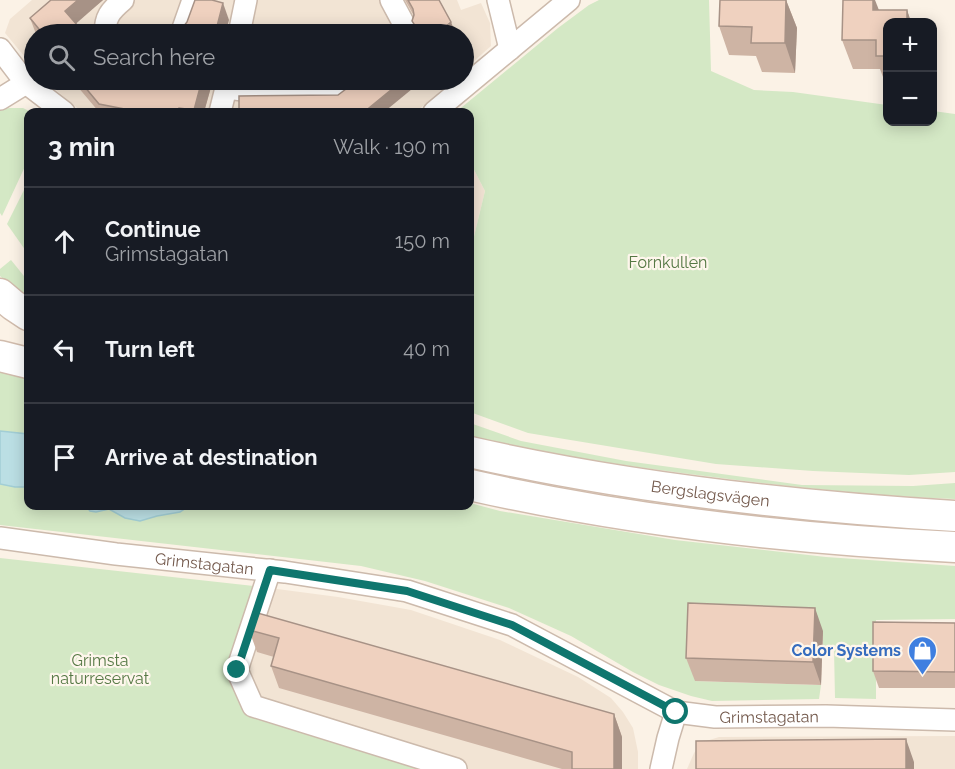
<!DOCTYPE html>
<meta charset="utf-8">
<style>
:root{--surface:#171b24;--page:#242831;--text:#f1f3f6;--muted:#9ea1a6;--line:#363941}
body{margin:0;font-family:Raleway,sans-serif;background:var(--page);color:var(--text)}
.controls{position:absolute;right:18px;top:18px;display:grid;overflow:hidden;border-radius:12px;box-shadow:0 3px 15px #0003}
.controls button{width:54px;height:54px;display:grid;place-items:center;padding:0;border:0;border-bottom:2px solid var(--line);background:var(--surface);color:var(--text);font:30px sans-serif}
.stop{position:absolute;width:18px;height:18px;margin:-14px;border:4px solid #0f766e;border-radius:50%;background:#fff}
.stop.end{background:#0f766e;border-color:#fff;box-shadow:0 2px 6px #0008}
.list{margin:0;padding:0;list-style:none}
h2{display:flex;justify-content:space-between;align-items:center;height:78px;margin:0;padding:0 24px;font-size:26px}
h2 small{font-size:20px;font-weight:400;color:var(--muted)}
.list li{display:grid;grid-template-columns:39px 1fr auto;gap:18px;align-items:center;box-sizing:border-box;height:108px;padding:0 24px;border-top:2px solid var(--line)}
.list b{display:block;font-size:22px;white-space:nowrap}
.list p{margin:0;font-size:20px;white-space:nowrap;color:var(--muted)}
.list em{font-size:20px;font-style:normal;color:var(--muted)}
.icon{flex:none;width:33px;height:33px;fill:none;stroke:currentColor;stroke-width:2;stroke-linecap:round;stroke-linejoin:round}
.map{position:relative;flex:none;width:955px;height:769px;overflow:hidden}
.search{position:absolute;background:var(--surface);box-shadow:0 3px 15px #0003;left:24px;top:24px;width:450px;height:66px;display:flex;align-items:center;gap:15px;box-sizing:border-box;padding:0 21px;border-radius:33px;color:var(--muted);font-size:22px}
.panel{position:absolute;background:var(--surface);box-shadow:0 3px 15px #0003;left:24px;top:108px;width:450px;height:402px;border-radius:12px}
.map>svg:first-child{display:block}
</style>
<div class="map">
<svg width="955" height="769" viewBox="0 0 955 769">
<rect width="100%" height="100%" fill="#fbf2e6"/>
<g fill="#f2e4d4">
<path d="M32,0H457L461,10L481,3L490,23L491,46L464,70V34H34V68L5,33L10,19Z"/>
<path d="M44,80H453L416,112H82Z"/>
<path d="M470,162L485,191L470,253Z"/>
<path d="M262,587L338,597L411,610L500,640L578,677L611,698L623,712L633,728L638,752V769H445L246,704L240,686Z"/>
<path d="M955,736V769H687L694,753L703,742L719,737Z"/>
</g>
<g fill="#d4e8c5">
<path d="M599,0H709L711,71L754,90L793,92L887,105L888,122H932L933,111L955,114V472L909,475L813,471L716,464L528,433L470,412V253L485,191L470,162V112H456L558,28L589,5Z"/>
<path d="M9,108H23L31,112H28V160L2,216L0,213V110Z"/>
<path d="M28,182V254L7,224Z"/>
<path d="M11,260L28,281V301L22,296L0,276V269Z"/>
<path d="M0,367L28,374V506H470V503L500,511L675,540L826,557L955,566V619L876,620V699L835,698L834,649L823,648V631L695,681L821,685L819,699L712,701L691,696L659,685L633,672L571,636L509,608L425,581L361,566L0,525Z"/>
<path d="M470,423L521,441L626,461L802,485L913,486L955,483V499C874,496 793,487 713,477C631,467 550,455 470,436Z"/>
<path d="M0,558L262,587L235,677L246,704L445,769H0Z"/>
</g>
<g fill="#bbdfe4" stroke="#a2ced5" stroke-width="1.5">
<path d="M0,431L28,434V487H15L0,484Z"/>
<path d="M86,506H189L180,512L157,516L140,521L125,518L109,509L96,512L90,511Z"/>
</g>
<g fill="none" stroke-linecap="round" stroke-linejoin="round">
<defs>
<g id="street">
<path d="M391,0L406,28L402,34"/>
<path d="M498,0L510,49"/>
<path d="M105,34C105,17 110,11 123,0"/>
<path d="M181,34L193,0"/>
<path d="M239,34L246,0"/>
<path d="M0,49L26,83L64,112"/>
<path d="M226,88L243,90H345L358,80"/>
<path d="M0,99L26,83"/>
<path d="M220,112L228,80"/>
<path d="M434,112L569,0"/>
<path id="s1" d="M0,538L116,554L285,572L407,591L512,625L676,712L715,717L826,716L955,720"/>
<path d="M270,570L237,670L253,706L456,769"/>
<path d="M661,769L668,738L676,712"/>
</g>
<g id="secondary">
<path d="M0,294L13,305L28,315"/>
<path d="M0,356L28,363"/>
<path id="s2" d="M470,452C629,488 792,506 955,516"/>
<path d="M470,485C629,521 792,539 955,547"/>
</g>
</defs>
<use href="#street" stroke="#ccbaac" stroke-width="24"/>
<use href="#secondary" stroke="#d1bcad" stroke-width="33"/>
<use href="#street" stroke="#fff" stroke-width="21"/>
<use href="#secondary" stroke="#fff" stroke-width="30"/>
</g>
<g fill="#ceb4a4">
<path d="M51,0H103L75,23L85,34H36L30,18Z"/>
<path d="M405,0H439L415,28L412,21L414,16Z"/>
<path d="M720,0H786L797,28L795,73L762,72L756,56L729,55L719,26Z"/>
<path d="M879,10H907L911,22H888V85H886L880,69H853L842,40Z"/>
<path d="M72,80H147L167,84L213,80L204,112H99Z"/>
<path d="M955,623V688H879L873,671Z"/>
<path d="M249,630L614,714L622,737V769H562L279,688L271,666L274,657L257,652Z"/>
<path d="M823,631L821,685L695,681L686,658Z"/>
</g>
<g fill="#a79286">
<path d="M78,0H103L71,28L65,11Z"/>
<path d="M786,0L797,28L795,73L785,43Z"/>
<path d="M873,0H875L884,23L873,10Z"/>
<path d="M223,3L229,20L225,34H215Z"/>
<path d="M907,10L911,22H907Z"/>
<path d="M451,22L456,34H438V33Z"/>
<path d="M202,80H213L204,112H195L194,110Z"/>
<path d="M403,80H423L384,112H364Z"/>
<path d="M815,608L823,631L821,685L813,662Z"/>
<path d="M614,714L622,737V769H614Z"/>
<path d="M906,739L914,762V769H906Z"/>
</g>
<g fill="#efd1bf" stroke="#a79286" stroke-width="1.5">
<path d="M51,0H78L65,11L85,34H43L30,18Z"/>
<path d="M195,0H212L223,3L215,34H181L183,27L187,22Z"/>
<path d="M408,0H439L451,22L438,33L439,34H407L416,27L412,21L414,15L413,9Z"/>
<path d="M720,0H786L785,43H751L752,27L719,26Z"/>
<path d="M843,0H873V10H907V22H888V56H876V40H842Z"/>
<path d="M79,80H147L167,84L168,80H202L194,110L179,108L178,112H140L99,104Z"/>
<path d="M358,80H403L364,112H239V96L338,95Z"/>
<path d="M688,603L815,608L813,662L686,658Z"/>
<path d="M254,612L614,714V769H572V752L271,666L279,638L249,630Z"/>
<path d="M873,622L955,623V672L873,671Z"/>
<path d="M906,739V769H696V741Z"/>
</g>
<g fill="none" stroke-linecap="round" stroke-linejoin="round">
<path stroke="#0f766e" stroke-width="8" d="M237,670L270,570L407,591L512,625L676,712"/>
</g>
<defs>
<symbol id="shop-pin" viewBox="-11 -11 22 30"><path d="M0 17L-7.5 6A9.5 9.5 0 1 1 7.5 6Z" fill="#3f7fe0" stroke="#fef6ec"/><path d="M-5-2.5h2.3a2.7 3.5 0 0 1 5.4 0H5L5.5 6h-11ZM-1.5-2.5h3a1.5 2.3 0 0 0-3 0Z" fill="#fff"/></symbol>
</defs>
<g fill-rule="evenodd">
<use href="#shop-pin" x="906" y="634" width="33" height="45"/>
</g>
<g text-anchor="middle" stroke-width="4.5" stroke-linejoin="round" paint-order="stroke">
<g font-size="16" fill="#557844" stroke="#fef6ec">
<text x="668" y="268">Fornkullen</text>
<text x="100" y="666">Grimsta<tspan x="100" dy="18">naturreservat</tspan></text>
</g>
<g font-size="16" fill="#73594c" stroke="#fef6ec">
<text dy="6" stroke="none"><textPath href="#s2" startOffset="244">Bergslagsvägen</textPath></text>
<text dy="6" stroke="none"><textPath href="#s1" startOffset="206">Grimstagatan</textPath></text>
<text dy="6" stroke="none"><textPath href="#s1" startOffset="800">Grimstagatan</textPath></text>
</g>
<g font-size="16" font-weight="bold" fill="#366cbe" stroke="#fef6ec" text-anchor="end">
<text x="901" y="656">Color Systems</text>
</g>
</g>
</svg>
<div class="controls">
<button>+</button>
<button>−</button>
</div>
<div class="stop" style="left:676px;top:712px"></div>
<div class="stop end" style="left:237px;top:670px"></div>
<div class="search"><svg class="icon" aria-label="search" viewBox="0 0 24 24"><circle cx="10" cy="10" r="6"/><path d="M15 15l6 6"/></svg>Search here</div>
<section class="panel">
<h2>3 min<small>Walk · 190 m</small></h2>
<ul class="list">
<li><svg class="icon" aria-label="ahead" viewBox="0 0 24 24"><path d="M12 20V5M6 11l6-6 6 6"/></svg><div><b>Continue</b><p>Grimstagatan</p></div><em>150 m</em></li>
<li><svg class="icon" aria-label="left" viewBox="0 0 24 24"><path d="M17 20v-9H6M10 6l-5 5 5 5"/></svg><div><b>Turn left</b></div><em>40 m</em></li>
<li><svg class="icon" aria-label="arrive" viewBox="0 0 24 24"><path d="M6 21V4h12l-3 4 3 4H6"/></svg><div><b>Arrive at destination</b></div></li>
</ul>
</section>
</div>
